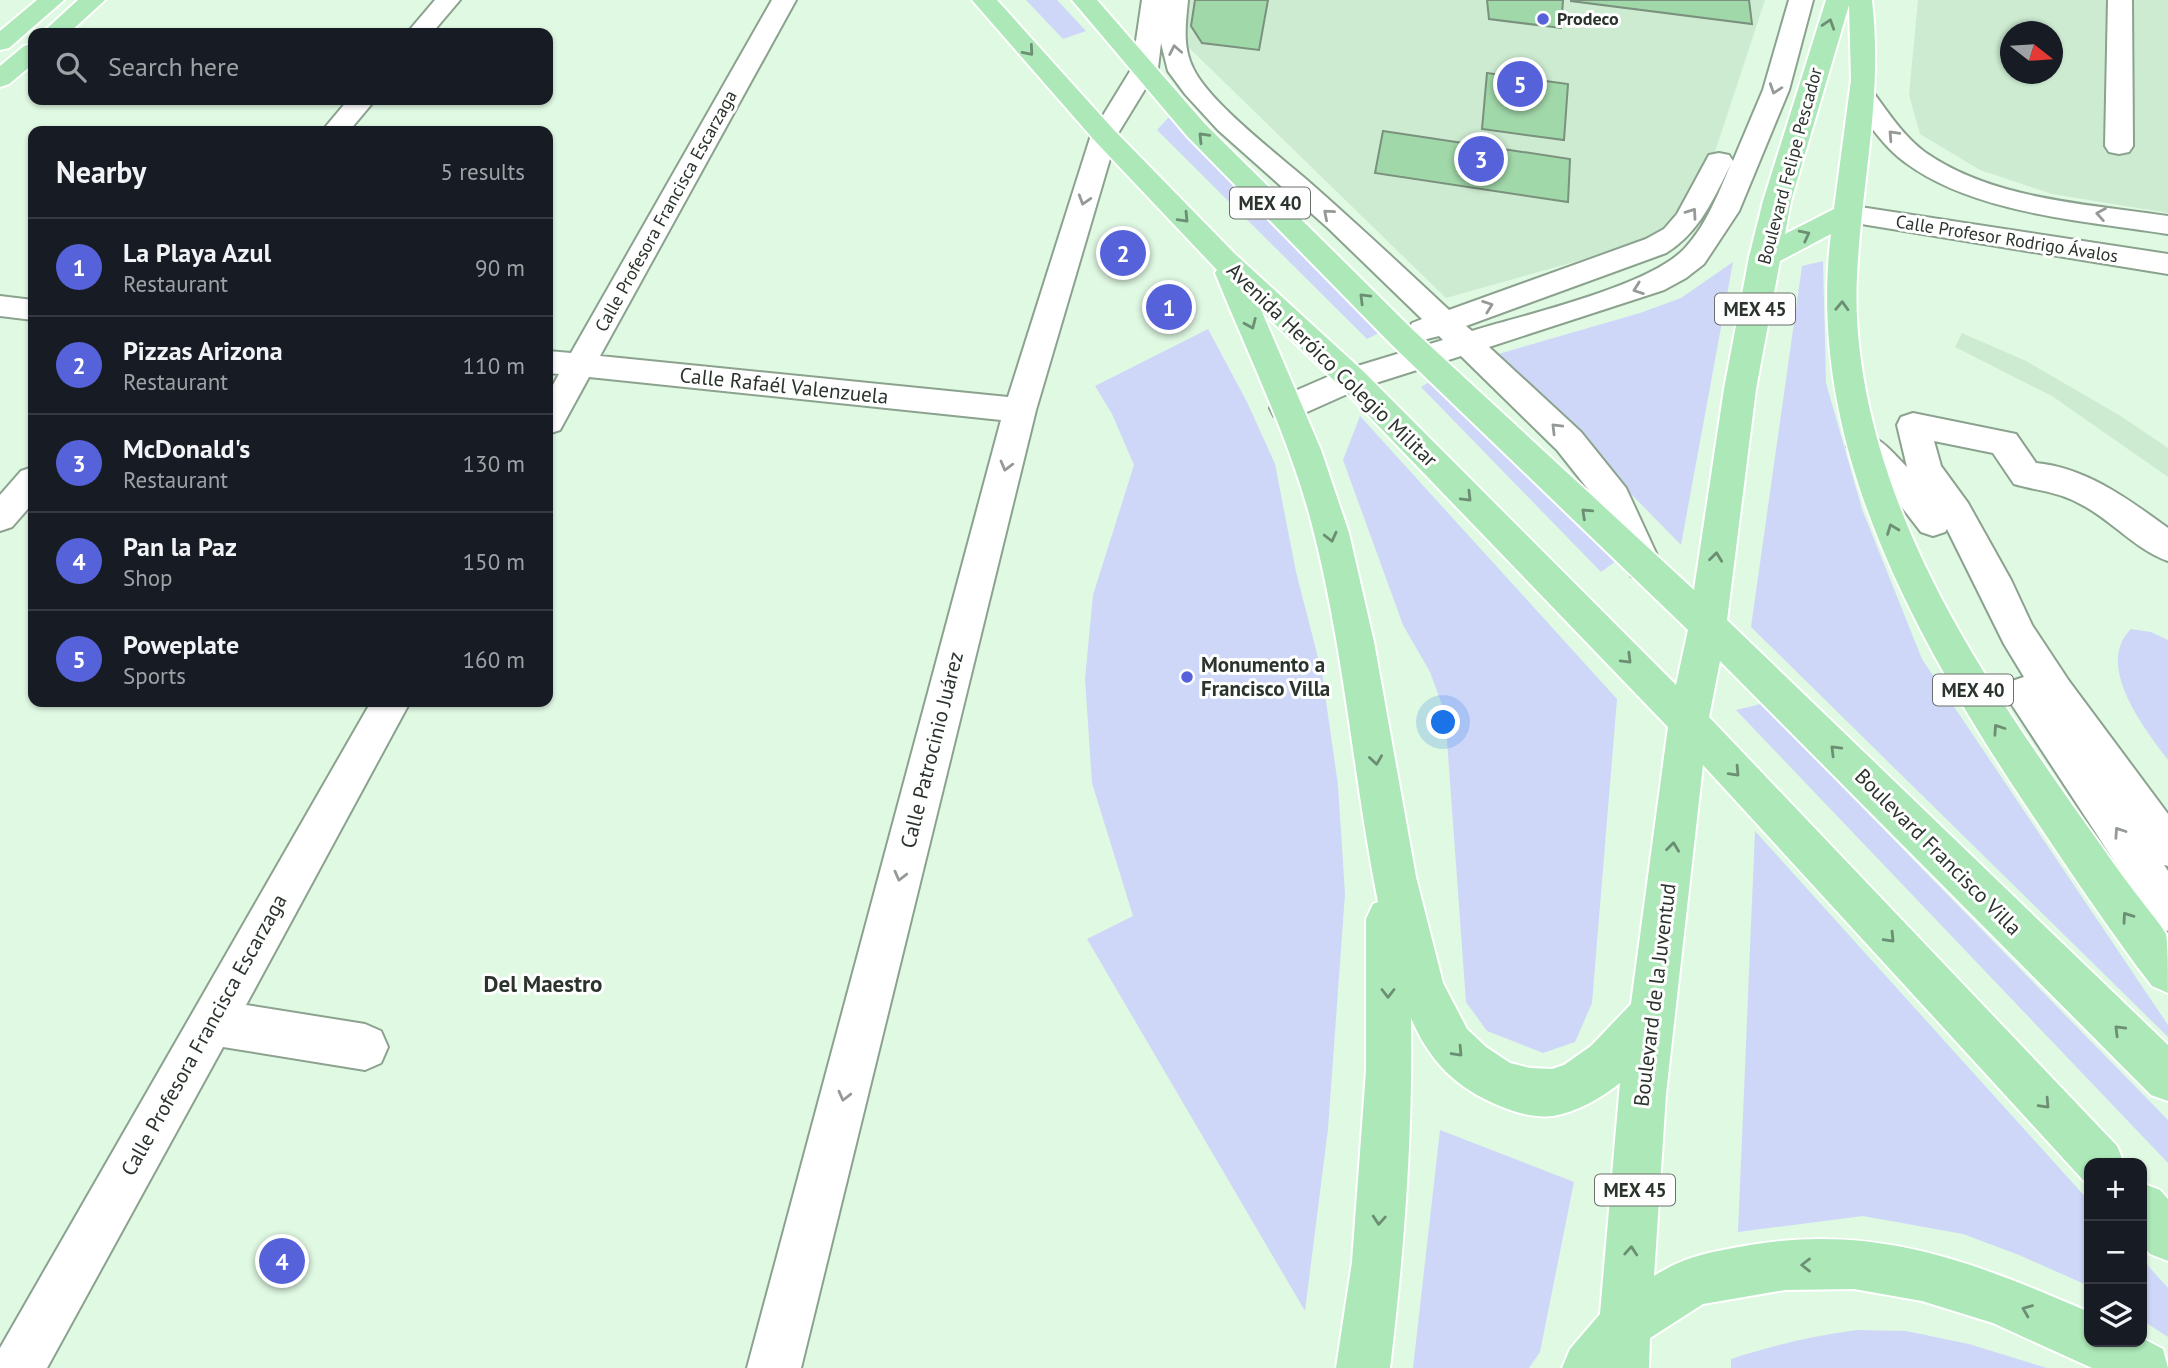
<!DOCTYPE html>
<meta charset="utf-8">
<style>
:root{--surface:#171b24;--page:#242831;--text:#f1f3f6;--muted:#9ea1a6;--line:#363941;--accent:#5662d9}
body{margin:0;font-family:"PT Sans",sans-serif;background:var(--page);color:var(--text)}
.controls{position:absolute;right:21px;bottom:21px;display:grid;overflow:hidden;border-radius:14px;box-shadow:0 2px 5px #0004}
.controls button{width:63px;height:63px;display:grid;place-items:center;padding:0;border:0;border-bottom:2px solid var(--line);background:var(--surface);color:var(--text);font:35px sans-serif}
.compass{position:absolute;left:2000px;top:21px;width:63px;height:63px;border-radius:50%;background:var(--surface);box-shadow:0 2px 5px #0004;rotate:107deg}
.you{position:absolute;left:1444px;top:723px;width:24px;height:24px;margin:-18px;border:5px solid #fff;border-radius:50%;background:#1a73e8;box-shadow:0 0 0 10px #1a73e833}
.badge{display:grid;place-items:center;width:46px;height:46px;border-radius:50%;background:var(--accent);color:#fff;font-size:23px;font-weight:700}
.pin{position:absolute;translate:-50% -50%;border:4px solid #fff;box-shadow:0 2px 7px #0006}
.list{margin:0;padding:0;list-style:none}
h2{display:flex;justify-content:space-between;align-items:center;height:91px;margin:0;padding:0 28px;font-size:30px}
h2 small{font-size:23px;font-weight:400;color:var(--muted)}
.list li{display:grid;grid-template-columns:46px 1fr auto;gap:21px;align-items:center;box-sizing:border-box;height:98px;padding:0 28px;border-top:2px solid var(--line)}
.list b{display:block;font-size:26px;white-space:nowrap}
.list p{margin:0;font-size:23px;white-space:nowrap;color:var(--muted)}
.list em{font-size:23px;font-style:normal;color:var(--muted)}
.icon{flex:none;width:38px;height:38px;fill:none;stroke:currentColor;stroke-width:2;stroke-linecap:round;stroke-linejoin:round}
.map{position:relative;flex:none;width:2168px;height:1368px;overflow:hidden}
.search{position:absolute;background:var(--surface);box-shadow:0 2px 5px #0004;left:28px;top:28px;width:525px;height:77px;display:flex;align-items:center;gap:18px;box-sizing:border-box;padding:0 24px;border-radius:14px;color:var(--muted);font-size:26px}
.panel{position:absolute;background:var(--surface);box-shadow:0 2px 5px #0004;left:28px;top:126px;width:525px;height:581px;border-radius:14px}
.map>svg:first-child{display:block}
</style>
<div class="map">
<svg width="2168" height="1368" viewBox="0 0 2168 1368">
<rect width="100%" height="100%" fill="#e0f9e3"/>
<g fill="#cdebd1" fill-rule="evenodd">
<path d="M1188,0H1765L1710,167L1668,228L1642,243L1446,298L1181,40Z"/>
<path d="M1918,0H2168V213L2052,194L1980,170L1920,134L1909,95ZM2010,32H2052V74H2010Z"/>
<path d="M1962,333L2026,361L2119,415L2168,448V477L2052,396L1955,347Z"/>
</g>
<g fill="#cfd7f9">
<path d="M1026,0H1057L1086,31L1063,39Z"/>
<path d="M1169,117L1385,330L1367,339L1157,130Z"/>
<path d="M1823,261L1826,383L1862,509L1922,659L2168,1025V1037L1751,627L1802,266Z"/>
<path d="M1733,262L1681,545L1495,355L1640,313L1681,298Z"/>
<path d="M1208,329L1247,402L1275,464L1296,572L1322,673L1338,785L1345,894L1328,1129L1305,1311L1087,939L1133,916L1092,783L1085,679L1093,595L1134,465L1112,414L1095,386Z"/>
<path d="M1434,379L1616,561L1601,572L1421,387Z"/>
<path d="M1360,416L1617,699L1592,1003L1575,1042L1543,1053L1487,1031L1466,1002L1445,713L1430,672L1403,625L1343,460Z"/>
<path d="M2131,629L2151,632L2168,640V760C2145,729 2094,665 2131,629Z"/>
<path d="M1761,704L2168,1120V1163L1736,710Z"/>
<path d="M1755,831L2089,1201V1286L2019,1255L1963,1234L1863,1216L1738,1232Z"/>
<path d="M1440,1130L1574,1182L1540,1352L1529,1368H1413Z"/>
<path d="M2142,1259L2168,1288V1337L2142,1320Z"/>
<path d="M1857,1330L1906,1331L1969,1344L2047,1368H1731V1359C1773,1345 1813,1336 1857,1330Z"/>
</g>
<g fill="#a1d8a9" stroke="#7a917d" stroke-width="2">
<path d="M1195,0H1268L1259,50L1202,43L1191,26Z"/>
<path d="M1487,0H1563L1561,28L1489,19Z"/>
<path d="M1571,0H1749L1752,24L1571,1Z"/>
<path d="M1487,73L1568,84L1564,140L1482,129Z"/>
<path d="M1383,131L1570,159L1568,202L1375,173Z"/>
</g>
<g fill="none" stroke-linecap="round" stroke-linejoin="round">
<defs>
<g id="minor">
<path d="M435,0H460L432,33H407Z"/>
<path d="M772,0H796L600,356L1008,397L1091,135L1132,68L1142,0H1188C1186,23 1182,46 1193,68C1209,102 1277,154 1307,180C1355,222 1402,266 1449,310L1646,239L1664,229L1677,214L1709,155L1719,153L1729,155L1733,161L1763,90L1789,0H1813L1789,90L1739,211L1704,264L1686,278L1664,290L1489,347L1581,432L1626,488L1662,566L1657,576L1644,580L1631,576L1599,503L1557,450L1461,356L1363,387L1298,416L1286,420L1274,416L1270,408L1274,400L1341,371L1443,340L1439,336L1423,340L1412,337L1408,330L1412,323L1422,319L1328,228L1218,130L1185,94L1168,71L1161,43L1158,68L1117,135L1036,410L801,1368H747L1001,420L589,377L560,430L548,434V394L559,374L548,373V351L571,353ZM1731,164C1718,194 1707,224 1685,248C1651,286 1524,315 1472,331L1466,326L1666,253C1700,232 1713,199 1731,164Z"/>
<path d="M2108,0H2132L2133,146L2129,152L2119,154L2109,152L2105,146Z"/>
<path d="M1864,90L1873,92C1889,114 1904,137 1926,153C1994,200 2088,204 2168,216V234C2086,221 1975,214 1906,163C1883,147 1867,121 1851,98L1855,92Z"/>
<path d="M348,100H375L349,131H322Z"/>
<path d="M1847,205L2168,254V274L1837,220L1833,214L1837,208Z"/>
<path d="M0,296L33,300V320L0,316Z"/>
<path d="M1913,413L2016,434L2036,463C2087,468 2128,499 2168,528V561C2138,551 2114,523 2086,507C2059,491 2042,492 2014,484L1993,453L1934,441L1941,466L1968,503L2011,580L2032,625L2069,681L2168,814V866L2164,865L2168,871V931L2153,925L2128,882L2012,705L2007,693L2012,681L2024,677L2004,644L1947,529L1945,532L1933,536L1921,532L1887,488L1852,455L1847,446L1852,437C1878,430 1890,451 1907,467L1897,425L1901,417Z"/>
<path d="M33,467V503L12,527L0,531V495L21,471Z"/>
<path d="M371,702H410L246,1005L365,1024L381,1031L388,1047L381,1063L365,1070L223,1047L47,1368H0V1348Z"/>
</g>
<g id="major">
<path d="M37,0H64L9,48L0,50V31Z"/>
<path d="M78,0H105L69,33H42Z"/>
<path d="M972,0H997L1113,129L1235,254L1363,371L1676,685L1688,630L1392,345L1187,136L1072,0H1097L1205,124L1414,331L1694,590L1724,389L1749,257L1763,201L1826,0H1872C1883,97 1862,179 1857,275C1851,392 1895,514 1951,616C1995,696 2049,772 2102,847C2116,867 2131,888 2147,908C2153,916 2161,925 2166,934C2168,944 2168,979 2168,993L2152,986L2136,965C2092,905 2051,843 2010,781C1905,619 1806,434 1831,234L1780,261L1756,389L1727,620L2168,1045V1101L2151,1095L1720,661L1709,717L2117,1146L2124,1163H2089V1183L2083,1180L1703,765L1666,1094L1654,1276C1687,1255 1712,1252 1750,1245C1879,1224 1973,1262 2089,1312V1342H2142V1338L2163,1349L2168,1368H2092L1993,1323L1922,1301L1854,1289L1785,1290L1703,1304L1650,1338L1649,1368H1562L1570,1349L1600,1314L1620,1083C1601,1098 1577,1112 1553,1116C1535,1118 1516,1113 1500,1106C1456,1088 1430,1062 1411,1018C1413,1135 1404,1252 1390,1368H1336L1352,1262L1366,1071V919L1373,904L1378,902C1353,776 1344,646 1311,521C1288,435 1248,355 1215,273L1217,270L1095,141ZM1849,5L1851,80L1834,209L1785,234L1791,201ZM1262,312L1341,387L1668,727L1631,1004L1591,1046L1564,1065L1552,1069L1530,1068L1510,1063L1486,1047L1467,1029L1443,983L1416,877L1374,642L1349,533L1321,450Z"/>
<path d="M33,44V64L9,84L0,87V66L24,46Z"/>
<path d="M2142,1183L2160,1190L2168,1199V1261L2150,1254L2142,1245Z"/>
</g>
</defs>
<use href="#minor" stroke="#8ba28e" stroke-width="4"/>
<use href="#major" stroke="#fff" stroke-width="4"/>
<use href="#minor" fill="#fff" fill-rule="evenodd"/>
<use href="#major" fill="#ace8b8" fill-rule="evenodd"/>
</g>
<defs><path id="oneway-chevron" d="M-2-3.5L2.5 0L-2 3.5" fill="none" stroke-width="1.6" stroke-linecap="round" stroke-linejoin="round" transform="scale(1.75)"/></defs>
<g stroke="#6c8e72">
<use href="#oneway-chevron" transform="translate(1829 24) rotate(-72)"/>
<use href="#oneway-chevron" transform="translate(1029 51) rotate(49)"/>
<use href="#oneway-chevron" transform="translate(1203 137) rotate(-134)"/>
<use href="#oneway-chevron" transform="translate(1184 218) rotate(46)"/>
<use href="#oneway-chevron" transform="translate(1805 235) rotate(-27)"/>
<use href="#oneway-chevron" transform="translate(1364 298) rotate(-135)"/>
<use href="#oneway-chevron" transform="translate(1842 306) rotate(-88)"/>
<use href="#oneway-chevron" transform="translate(1251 324) rotate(67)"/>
<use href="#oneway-chevron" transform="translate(1467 497) rotate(45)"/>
<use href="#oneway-chevron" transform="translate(1586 513) rotate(-137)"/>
<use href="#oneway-chevron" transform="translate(1892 529) rotate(-111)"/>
<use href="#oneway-chevron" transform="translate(1331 537) rotate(76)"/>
<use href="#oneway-chevron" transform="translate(1716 557) rotate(-83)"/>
<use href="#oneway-chevron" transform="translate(1627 659) rotate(45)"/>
<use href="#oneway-chevron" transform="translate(1998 729) rotate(-124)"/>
<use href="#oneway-chevron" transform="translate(1835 750) rotate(-135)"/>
<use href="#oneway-chevron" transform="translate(1376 760) rotate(82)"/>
<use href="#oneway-chevron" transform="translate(1735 772) rotate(47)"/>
<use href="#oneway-chevron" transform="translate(1673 847) rotate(-83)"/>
<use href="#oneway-chevron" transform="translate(2127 917) rotate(-125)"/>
<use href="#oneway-chevron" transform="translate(1890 938) rotate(47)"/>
<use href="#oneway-chevron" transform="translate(1388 993) rotate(90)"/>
<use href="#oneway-chevron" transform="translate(2119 1030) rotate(-135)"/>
<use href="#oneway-chevron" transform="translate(1458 1052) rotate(47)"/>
<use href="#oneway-chevron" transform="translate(2045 1104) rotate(47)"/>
<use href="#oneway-chevron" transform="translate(1379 1220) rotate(94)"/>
<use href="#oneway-chevron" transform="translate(1631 1251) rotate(-86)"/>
<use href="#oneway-chevron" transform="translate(1806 1265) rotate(180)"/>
<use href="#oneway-chevron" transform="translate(2027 1310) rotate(-158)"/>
</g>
<g stroke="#959a96">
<use href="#oneway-chevron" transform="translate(1175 50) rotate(-101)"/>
<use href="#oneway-chevron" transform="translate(1775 89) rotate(109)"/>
<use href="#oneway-chevron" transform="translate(1893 135) rotate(-133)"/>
<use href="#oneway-chevron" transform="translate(1084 200) rotate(107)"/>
<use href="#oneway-chevron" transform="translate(1692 213) rotate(-55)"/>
<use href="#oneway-chevron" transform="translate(1328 214) rotate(-139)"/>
<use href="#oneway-chevron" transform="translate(2101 214) rotate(-170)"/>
<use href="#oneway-chevron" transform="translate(1638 289) rotate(160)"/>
<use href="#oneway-chevron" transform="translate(1488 306) rotate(-20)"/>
<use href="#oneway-chevron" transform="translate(1556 428) rotate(-135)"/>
<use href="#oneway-chevron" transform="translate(1006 466) rotate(105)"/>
<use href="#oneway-chevron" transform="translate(2119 832) rotate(-124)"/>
<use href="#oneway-chevron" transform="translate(900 876) rotate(104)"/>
<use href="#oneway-chevron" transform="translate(844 1096) rotate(104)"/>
</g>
<g fill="#5662d9" stroke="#fefefe" stroke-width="2.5">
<circle cx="1543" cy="19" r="7"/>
<circle cx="1187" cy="677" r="7"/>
</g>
<g text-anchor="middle" stroke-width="6" stroke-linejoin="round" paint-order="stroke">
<g font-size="18" font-weight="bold" fill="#2b342c" stroke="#fefefe" text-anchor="start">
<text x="1557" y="25">Prodeco</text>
</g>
<g font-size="18" fill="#2b342c" stroke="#fefefe">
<text transform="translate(1790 166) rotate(-75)" y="6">Boulevard Felipe Pescador</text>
<text transform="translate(666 211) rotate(-61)" y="6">Calle Profesora Francisca Escarzaga</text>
<text transform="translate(2007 239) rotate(9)" y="6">Calle Profesor Rodrigo Ávalos</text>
</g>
<g fill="#fefefe" stroke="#6a716b" stroke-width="2">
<rect x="1230" y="187.5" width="80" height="31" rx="5"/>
<rect x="1715" y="293.5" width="80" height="31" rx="5"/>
<rect x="1933" y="674.5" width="80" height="31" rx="5"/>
<rect x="1595" y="1174.5" width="80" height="31" rx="5"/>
</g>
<g font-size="19" font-weight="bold" fill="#2b342c">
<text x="1270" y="210">MEX 40</text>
<text x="1755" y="316">MEX 45</text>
<text x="1973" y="697">MEX 40</text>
<text x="1635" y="1197">MEX 45</text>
</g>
<g font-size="21" fill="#2b342c" stroke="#fefefe">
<text transform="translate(1332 365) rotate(44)" y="7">Avenida Heróico Colegio Militar</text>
<text transform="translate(784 386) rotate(6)" y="7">Calle Rafaél Valenzuela</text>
<text transform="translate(932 750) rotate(-76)" y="7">Calle Patrocinio Juárez</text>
<text transform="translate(1938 852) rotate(45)" y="7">Boulevard Francisco Villa</text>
<text transform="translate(1655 995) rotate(-83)" y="7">Boulevard de la Juventud</text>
<text transform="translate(204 1035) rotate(-61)" y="7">Calle Profesora Francisca Escarzaga</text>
</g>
<g font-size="21" font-weight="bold" fill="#2b342c" stroke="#fefefe" text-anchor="start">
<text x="1201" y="672">Monumento a<tspan x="1201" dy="24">Francisco Villa</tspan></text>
</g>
<g font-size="23" font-weight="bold" fill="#2b342c" stroke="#fefefe">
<text x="543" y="992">Del Maestro</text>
</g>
</g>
</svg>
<div class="controls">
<button>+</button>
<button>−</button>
<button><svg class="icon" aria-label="layers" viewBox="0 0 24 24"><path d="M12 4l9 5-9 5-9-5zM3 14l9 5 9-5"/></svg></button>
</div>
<svg class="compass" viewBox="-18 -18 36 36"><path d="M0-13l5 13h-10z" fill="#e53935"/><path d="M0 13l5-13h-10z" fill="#9ea1a6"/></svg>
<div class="you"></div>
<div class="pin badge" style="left:1169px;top:307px">1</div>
<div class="pin badge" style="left:1123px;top:253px">2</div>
<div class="pin badge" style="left:1481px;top:159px">3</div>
<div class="pin badge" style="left:282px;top:1261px">4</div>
<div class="pin badge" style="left:1520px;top:84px">5</div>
<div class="search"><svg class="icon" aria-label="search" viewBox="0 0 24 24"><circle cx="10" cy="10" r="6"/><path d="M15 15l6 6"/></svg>Search here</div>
<section class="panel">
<h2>Nearby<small>5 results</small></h2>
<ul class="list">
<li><span class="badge">1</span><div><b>La Playa Azul</b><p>Restaurant</p></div><em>90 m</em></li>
<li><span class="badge">2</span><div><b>Pizzas Arizona</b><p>Restaurant</p></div><em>110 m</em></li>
<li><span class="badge">3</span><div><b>McDonald's</b><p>Restaurant</p></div><em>130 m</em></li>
<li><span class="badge">4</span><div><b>Pan la Paz</b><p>Shop</p></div><em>150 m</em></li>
<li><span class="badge">5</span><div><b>Poweplate</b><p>Sports</p></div><em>160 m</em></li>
</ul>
</section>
</div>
